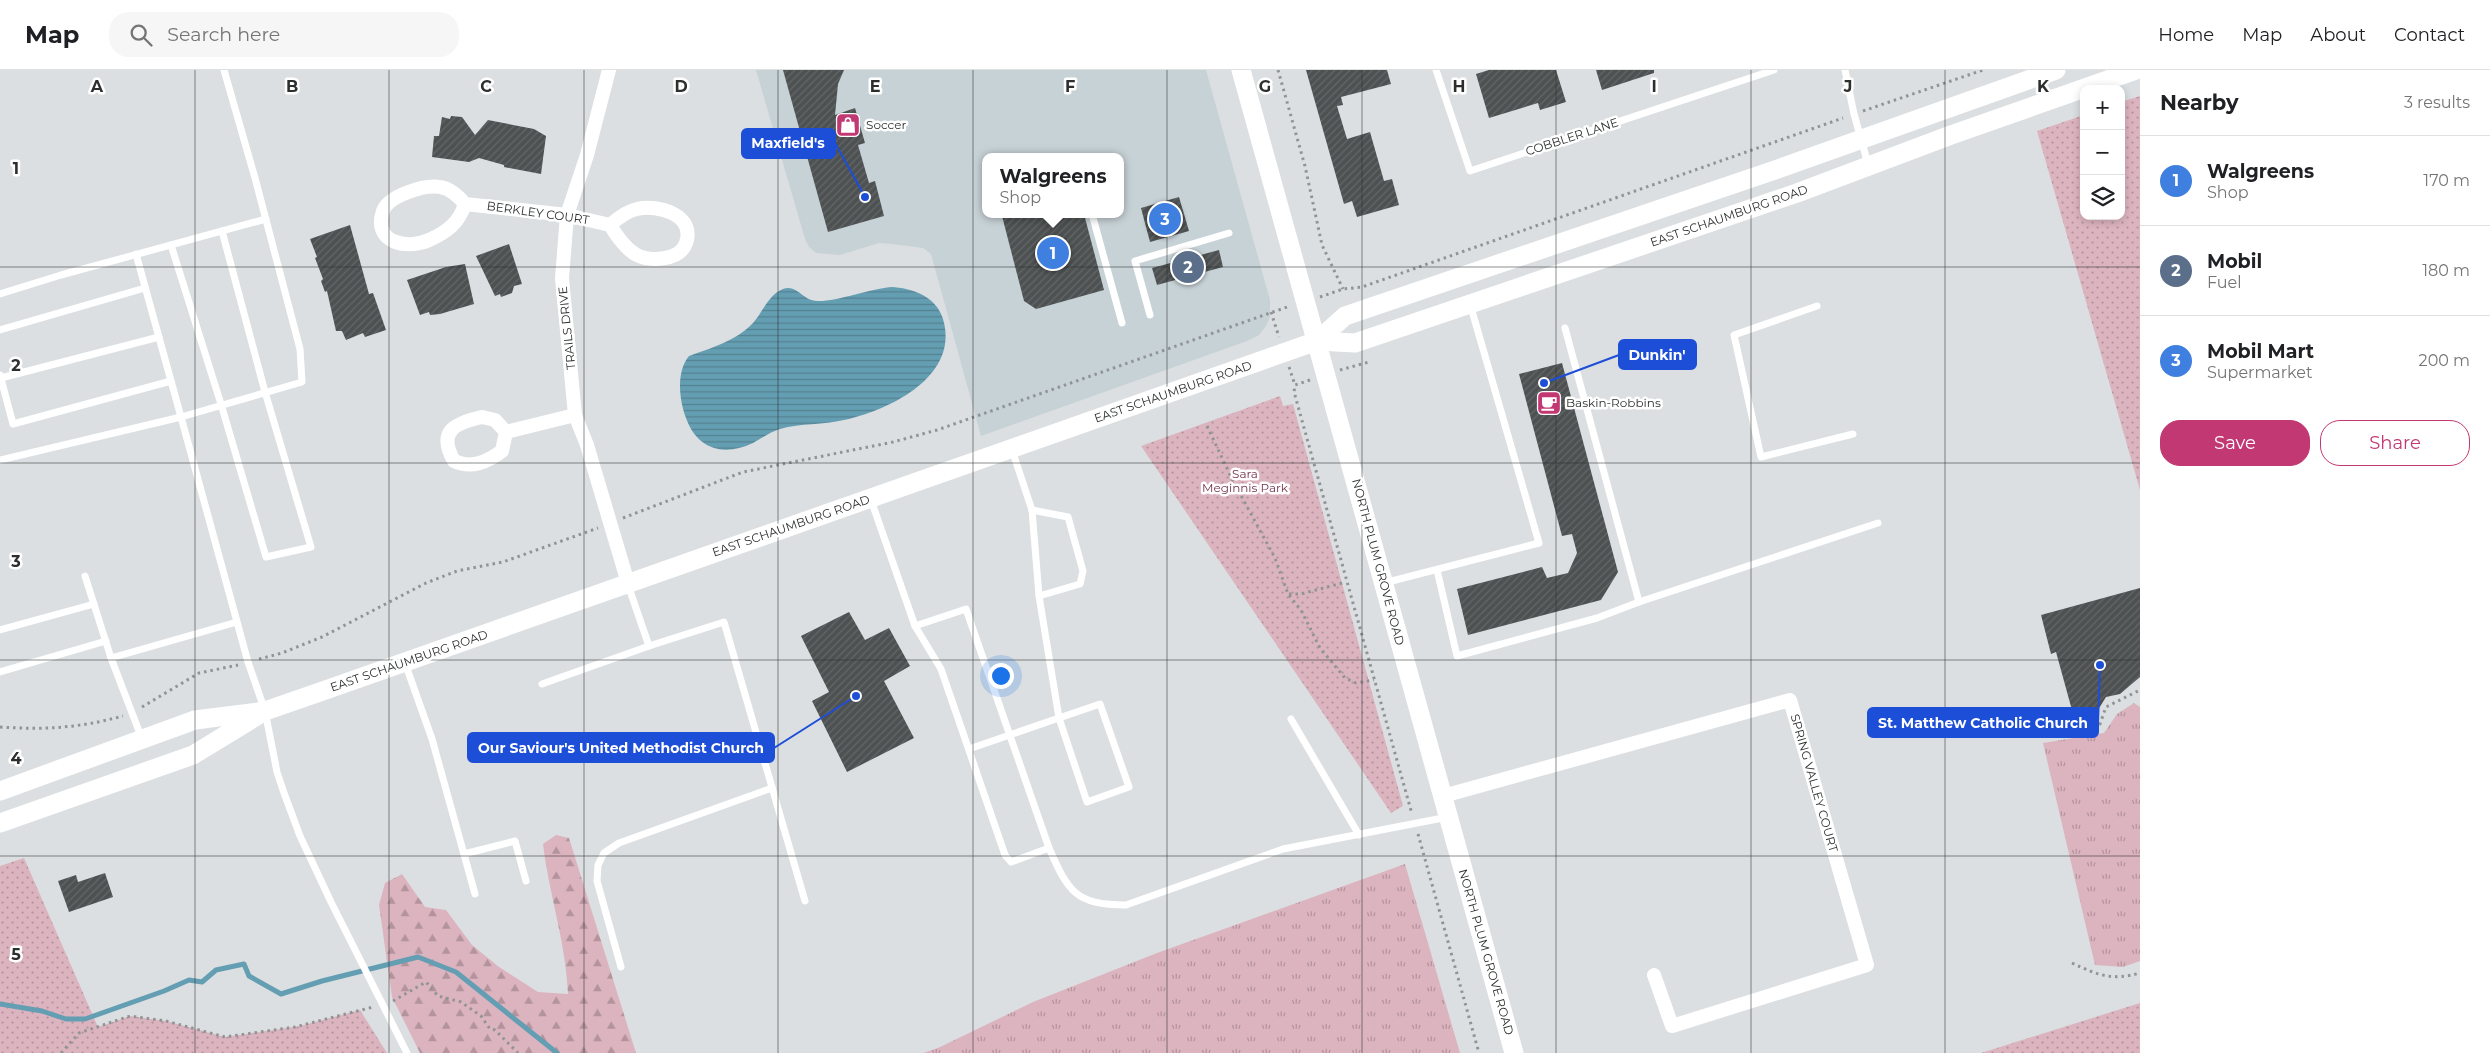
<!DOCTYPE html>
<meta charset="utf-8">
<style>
:root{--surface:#fff;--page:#f6f6f6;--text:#202124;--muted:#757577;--line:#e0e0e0;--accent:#c13872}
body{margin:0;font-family:Montserrat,sans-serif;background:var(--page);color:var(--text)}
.controls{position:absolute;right:15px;top:15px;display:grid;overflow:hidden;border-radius:10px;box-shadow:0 2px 8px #0003}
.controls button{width:45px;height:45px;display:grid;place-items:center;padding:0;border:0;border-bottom:1px solid var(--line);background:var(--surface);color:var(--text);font:25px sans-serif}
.you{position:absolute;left:1000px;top:605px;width:18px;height:18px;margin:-12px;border:4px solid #fff;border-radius:50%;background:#1a73e8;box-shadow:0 0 0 8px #1a73e833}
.badge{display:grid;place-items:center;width:32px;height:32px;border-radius:50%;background:var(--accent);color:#fff;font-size:16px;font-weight:700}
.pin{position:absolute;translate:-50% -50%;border:2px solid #fff;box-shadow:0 1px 5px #0006}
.popup{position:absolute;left:982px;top:83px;width:142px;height:65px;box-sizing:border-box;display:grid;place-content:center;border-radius:10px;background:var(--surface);filter:drop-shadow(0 1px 4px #0005);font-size:16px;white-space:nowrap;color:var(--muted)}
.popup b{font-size:19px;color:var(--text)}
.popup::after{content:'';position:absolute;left:50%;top:100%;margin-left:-10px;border:10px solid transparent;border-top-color:var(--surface)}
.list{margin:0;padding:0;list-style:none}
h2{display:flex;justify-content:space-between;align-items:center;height:65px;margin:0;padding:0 20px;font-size:21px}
h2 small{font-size:16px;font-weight:400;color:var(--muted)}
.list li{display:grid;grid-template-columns:32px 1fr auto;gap:15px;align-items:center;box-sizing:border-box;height:90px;padding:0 20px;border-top:1px solid var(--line)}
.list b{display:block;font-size:19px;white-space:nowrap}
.list p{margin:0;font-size:16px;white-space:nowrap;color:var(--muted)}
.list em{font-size:16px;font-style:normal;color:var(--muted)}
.actions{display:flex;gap:10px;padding:15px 20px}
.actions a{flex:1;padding:11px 0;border:1px solid var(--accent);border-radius:20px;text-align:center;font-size:18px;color:var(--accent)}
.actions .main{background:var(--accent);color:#fff}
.icon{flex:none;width:28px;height:28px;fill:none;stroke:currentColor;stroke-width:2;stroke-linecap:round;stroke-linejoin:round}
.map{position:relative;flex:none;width:2140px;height:983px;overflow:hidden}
header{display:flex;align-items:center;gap:30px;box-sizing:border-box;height:70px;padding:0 25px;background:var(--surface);border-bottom:1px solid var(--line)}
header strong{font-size:24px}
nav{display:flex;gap:28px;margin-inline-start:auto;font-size:18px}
.search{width:350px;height:45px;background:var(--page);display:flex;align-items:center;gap:12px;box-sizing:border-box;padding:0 18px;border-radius:20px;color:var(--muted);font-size:19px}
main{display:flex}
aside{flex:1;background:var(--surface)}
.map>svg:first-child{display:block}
</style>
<header>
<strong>Map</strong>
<div class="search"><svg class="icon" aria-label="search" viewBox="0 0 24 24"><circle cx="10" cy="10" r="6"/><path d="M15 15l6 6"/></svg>Search here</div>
<nav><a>Home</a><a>Map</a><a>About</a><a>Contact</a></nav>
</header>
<main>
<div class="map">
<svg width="2140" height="983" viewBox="0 0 2140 983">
<defs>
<pattern id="grass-tufts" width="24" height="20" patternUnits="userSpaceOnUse" patternTransform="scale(1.25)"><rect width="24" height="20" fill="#dcb4c0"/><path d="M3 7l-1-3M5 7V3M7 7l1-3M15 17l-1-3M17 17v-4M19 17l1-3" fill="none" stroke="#b3939c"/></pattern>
<pattern id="forest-firs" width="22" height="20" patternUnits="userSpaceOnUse" patternTransform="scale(1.25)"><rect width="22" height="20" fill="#dcb4c0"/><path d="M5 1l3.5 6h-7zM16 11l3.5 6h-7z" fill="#b3939c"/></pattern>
<pattern id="park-dots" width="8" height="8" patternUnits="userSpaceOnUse" patternTransform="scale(1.25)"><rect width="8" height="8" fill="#dcb4c0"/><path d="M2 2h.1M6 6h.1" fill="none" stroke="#b3939c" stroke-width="1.8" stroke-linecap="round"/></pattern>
<pattern id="water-rules" width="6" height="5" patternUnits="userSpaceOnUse" patternTransform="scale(1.25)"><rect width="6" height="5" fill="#649eb2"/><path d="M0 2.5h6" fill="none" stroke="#538191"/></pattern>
<pattern id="building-hatch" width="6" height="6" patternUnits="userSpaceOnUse" patternTransform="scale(1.25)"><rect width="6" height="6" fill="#4d5152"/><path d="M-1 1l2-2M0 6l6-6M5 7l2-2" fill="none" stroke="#646768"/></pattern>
</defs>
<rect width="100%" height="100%" fill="#dbdfe1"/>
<path fill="#c7d2d7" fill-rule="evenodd" d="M756,0H1206L1270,230V247L1266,256L1259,265L1247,271L981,366L931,184L923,178L892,174L879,173L840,185L816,183L809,177L805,169ZM986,87H1120V144H986Z"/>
<g fill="url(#grass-tufts)">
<path d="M2134,633L2140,637V891L2123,897L2095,895L2043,673L2104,663L2117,644Z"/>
<path d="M1405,794L1460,983H923L938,978L1033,932L1157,883Z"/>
</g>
<path fill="url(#forest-firs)" d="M556,765L569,768L636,983H420L392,927L379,835L385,813L402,804L425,837L446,840L472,875L499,897L538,922L568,924C566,873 549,824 543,774Z"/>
<g fill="url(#park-dots)">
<path d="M2140,26V420L2037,61L2084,45V146H2121V32Z"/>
<path d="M1280,326L1283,336L1293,334L1403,736L1391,743L1141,376Z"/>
<path d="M24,788L98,957L130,946L166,951L225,967L300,956L360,940L387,983H0V796Z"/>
<path d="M2140,933V983H1981Z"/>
</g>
<path fill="url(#water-rules)" d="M891,217C912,218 936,226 943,249C960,306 890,340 844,350C823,355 801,353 780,359C770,362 762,368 753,373C723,387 697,379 686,348C679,329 676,302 689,286C711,278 736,271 753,253C763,242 768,225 783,219C797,214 803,231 817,231C835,232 870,219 891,217Z"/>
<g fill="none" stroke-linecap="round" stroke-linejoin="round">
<path stroke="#649eb2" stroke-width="5" d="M0,934L42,941L66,949H85L164,921L189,910L202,912L216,900L244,894L249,906L281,924L322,911L418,887L456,902L557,983"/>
</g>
<g fill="url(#building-hatch)">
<path d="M783,0H844L838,14L835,45L855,38L865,73L858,75L869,113L875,111L884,146L828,162Z"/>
<path d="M1306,0H1387L1391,14L1341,27L1343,35L1337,36L1347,69L1370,62L1384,111L1392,109L1399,135L1357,147L1352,131L1344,134Z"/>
<path d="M1489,0H1556L1566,32L1540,40L1538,33L1489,48L1476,4Z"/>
<path d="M1596,0H1654V3L1602,20Z"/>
<path d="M451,46L462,47L475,65L488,50L534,59L546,66L541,104L504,97V95L479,88L469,92L432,87L434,66H439L442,47L450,49Z"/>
<path d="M1179,127L1189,161L1150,172L1141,138Z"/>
<path d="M1009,144H1084L1104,220L1036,239L1024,231L1002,146Z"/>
<path d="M350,155L369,224L373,223L386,260L365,267L363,263L346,270L342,261H336L327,221L325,222L321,211L323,209L315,188L317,187L310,169Z"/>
<path d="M509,174L522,214L514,216L512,223L501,227L500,224L495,226L476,186Z"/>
<path d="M1219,180L1223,197L1157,215L1152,198Z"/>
<path d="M465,194L474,234L440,244L430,245L429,242L420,245L407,210L446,197Z"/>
<path d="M1562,293L1618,502L1601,530L1468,565L1457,519L1542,497L1547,508L1568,503L1577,483L1572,464L1562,466L1519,304Z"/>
<path d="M2140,518V607L2120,624L2106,627L2093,648L2075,651L2056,582L2051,584L2041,545Z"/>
<path d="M849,542L865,570L889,558L910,596L884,611L914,668L847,702L812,631L829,622L801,566Z"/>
<path d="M105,803L113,827L69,842L58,811L76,805L78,812Z"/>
</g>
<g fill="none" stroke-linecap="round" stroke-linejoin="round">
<g stroke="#919495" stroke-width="3" stroke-dasharray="2.5 4" stroke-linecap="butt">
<path d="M1278,0L1305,96L1322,175L1343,219"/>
<path d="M1863,41L1983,0"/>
<path d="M1320,227L1343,219L1362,217L1843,48"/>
<path d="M1271,242L1279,267"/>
<path d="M1289,297L1295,315"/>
<path d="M1340,300L1369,292"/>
<path d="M1310,310L1295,315L1294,322L1412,744"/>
<path d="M1207,356L1232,409L1275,488L1288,524L1301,540L1320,578L1345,608L1356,613L1374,610"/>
<path d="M623,448L743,402L893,372L937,360L1290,236"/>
<path d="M1289,524H1301L1346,512"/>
<path d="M259,589L282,583L322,567L426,513L457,501L503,492L598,458"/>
<path d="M142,637L199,603L238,595"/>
<path d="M0,657C45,660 79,658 123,646"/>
<path d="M2010,665L2029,658L2069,660L2100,654L2106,637L2138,621L2140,623"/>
<path d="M1418,764L1479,983"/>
<path d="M2072,893C2098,905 2111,911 2140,903"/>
<path d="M393,931L426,912L438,926L461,932L481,946L490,959L495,960L518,983"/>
<path d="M61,983L79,963L130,946L166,951L225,967L295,957L373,937"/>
</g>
<g stroke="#fff" stroke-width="7">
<path d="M224,0L255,108L300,279L302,312L181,347L248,592L265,641L277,702L284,723L300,766L331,832L407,983"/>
<path d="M1436,0L1470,101L1774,0"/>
<path d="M1845,0L1854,44L1868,94"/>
<path d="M1092,144L1122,253"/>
<path d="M171,175L221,334L266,487L311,477L265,322L222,161"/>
<path d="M0,224L61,205L266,149"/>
<path d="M1817,236L1734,265L1761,387L1853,364"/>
<path d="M1150,245L1135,191L1229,163"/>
<path d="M1565,258L1639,532"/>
<path d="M0,260L145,218"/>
<path d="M0,305L13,354L171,311"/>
<path d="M1,308L159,267"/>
<path d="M0,390L181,347L136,184"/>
<path d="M871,430L915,556L966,539L1049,778C1068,821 1075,835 1126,835L1283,779L1448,747"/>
<path d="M1032,440L1068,447L1083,501L1080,514L1039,526"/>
<path d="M1437,500L1457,586L1597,548L1639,532L1878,453"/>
<path d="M85,506L111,588L237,552"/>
<path d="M1384,513L1539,473L1470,234"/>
<path d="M628,515L649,576"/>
<path d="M915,556L941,599L1005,785L1011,792L1049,778"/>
<path d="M0,560L94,534"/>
<path d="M111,588L142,669"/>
<path d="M405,593L432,669L475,824"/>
<path d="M0,602L106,571"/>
<path d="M542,614L649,576L724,552L805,831"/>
<path d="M1100,634L1129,717L1087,732L1059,648Z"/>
<path d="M1291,649L1359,765"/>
<path d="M969,679L1059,648L1039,526L1032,440L1012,380"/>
<path d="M464,784L515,771L526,811"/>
<path d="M621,897L597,811L598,795L604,783L619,773L772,718"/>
</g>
<g stroke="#fff" stroke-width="14">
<path d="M609,0L587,85L567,145L562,208L575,345L587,375L628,513"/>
<path d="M465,134C459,153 447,162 429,170C407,180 372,173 383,141C388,126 425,114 440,117C449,118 459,127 465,134L567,145L610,155C616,165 624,177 635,184C649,192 680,191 686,173C696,145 658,134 637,139C627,141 618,148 610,155"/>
<path d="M482,347L495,350L506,362L502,381C487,392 472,399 454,391C437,361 455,353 482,347Z"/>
<path d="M506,362L575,345"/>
<path d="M1443,726L1790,630L1867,895L1672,956L1654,905"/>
</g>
<g stroke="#fff" stroke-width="19">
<path d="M1241,0L1514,983"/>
<path d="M1317,271L1345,246L1775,100L2056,0"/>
<path d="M0,721L195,650L258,642"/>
<path d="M0,753L193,685L265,641L317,623L1317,271L1355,273L1797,123L1951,65L2136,0"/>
</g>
</g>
<path fill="none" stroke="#2d2f2f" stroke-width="1" stroke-opacity="0.55" d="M195,0V983M389,0V983M584,0V983M778,0V983M973,0V983M1167,0V983M1362,0V983M1556,0V983M1751,0V983M1945,0V983M0,197H2140M0,393H2140M0,590H2140M0,786H2140"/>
<defs>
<symbol id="shop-square" viewBox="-11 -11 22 22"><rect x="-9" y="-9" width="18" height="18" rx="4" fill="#c13872" stroke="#fff"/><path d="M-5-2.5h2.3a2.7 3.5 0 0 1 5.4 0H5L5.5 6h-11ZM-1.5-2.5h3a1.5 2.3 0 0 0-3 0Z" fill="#fff"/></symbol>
<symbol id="cafe-square" viewBox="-11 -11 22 22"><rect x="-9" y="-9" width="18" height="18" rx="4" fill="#c13872" stroke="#fff"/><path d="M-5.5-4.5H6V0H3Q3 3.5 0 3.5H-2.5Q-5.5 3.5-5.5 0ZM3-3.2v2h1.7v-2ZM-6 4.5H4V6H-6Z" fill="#fff"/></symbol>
</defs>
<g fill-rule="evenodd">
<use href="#shop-square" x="834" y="41" width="28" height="28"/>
<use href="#cafe-square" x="1535" y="319" width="28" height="28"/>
</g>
<g text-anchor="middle" stroke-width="5" stroke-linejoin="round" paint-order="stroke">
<g font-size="12" fill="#2d2f2f" stroke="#fff" text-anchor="start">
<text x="866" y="59">Soccer</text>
<text x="1566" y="337">Baskin-Robbins</text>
</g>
<g font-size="12" fill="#2d2f2f" stroke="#fff">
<text transform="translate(1572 67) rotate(-18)" y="4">COBBLER LANE</text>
<text transform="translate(538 143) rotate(8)" y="4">BERKLEY COURT</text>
<text transform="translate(1729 146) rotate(-19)" y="4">EAST SCHAUMBURG ROAD</text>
<text transform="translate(567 258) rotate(-96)" y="4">TRAILS DRIVE</text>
<text transform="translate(1173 322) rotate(-19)" y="4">EAST SCHAUMBURG ROAD</text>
<text transform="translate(791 456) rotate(-19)" y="4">EAST SCHAUMBURG ROAD</text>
<text transform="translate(1378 492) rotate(75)" y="4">NORTH PLUM GROVE ROAD</text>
<text transform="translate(409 591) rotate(-19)" y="4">EAST SCHAUMBURG ROAD</text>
<text transform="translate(1814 713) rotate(74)" y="4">SPRING VALLEY COURT</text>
<text transform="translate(1486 882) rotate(74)" y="4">NORTH PLUM GROVE ROAD</text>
</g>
<g font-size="12" fill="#75334b" stroke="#fff">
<text x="1245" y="408">Sara<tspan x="1245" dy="14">Meginnis Park</tspan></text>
</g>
</g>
<g font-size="16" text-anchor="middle" font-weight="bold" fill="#2d2f2f" stroke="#fff" stroke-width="5" stroke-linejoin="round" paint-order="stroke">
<text x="97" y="22">A</text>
<text x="292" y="22">B</text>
<text x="486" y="22">C</text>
<text x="681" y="22">D</text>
<text x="875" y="22">E</text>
<text x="1070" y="22">F</text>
<text x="1265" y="22">G</text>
<text x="1459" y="22">H</text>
<text x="1654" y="22">I</text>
<text x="1848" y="22">J</text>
<text x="2043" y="22">K</text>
<text x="16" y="104">1</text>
<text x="16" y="301">2</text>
<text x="16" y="497">3</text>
<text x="16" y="694">4</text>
<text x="16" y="890">5</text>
</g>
<path fill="none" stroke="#1d4ed8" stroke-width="2" d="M865 127L835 73M1544 313L1619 285M2100 595L2098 653M856 626L774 678"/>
<g fill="#1d4ed8" stroke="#fff" stroke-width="2">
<circle cx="865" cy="127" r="5"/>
<circle cx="1544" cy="313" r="5"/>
<circle cx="2100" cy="595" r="5"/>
<circle cx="856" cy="626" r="5"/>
</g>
<g fill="#1d4ed8" stroke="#1d4ed8" stroke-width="2">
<rect x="742" y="59" width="93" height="29" rx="5"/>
<rect x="1619" y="270" width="77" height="29" rx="5"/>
<rect x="1868" y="638" width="230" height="29" rx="5"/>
<rect x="468" y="663" width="306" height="29" rx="5"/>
</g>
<g font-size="14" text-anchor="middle" font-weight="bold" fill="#fff">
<text x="788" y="78">Maxfield's</text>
<text x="1657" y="290">Dunkin'</text>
<text x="1983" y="658">St. Matthew Catholic Church</text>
<text x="621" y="683">Our Saviour's United Methodist Church</text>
</g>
</svg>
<div class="controls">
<button>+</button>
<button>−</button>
<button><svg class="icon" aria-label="layers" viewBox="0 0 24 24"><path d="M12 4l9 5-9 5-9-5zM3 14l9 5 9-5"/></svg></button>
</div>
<div class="you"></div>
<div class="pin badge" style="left:1053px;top:183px;background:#3f7fe0">1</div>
<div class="popup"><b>Walgreens</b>Shop</div>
<div class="pin badge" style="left:1188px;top:197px;background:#5c6f8a">2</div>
<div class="pin badge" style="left:1165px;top:149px;background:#3f7fe0">3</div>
</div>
<aside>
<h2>Nearby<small>3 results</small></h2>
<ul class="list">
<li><span class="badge" style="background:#3f7fe0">1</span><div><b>Walgreens</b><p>Shop</p></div><em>170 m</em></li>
<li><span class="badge" style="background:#5c6f8a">2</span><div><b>Mobil</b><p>Fuel</p></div><em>180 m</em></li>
<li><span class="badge" style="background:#3f7fe0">3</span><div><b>Mobil Mart</b><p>Supermarket</p></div><em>200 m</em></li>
</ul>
<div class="actions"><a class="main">Save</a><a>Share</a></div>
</aside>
</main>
